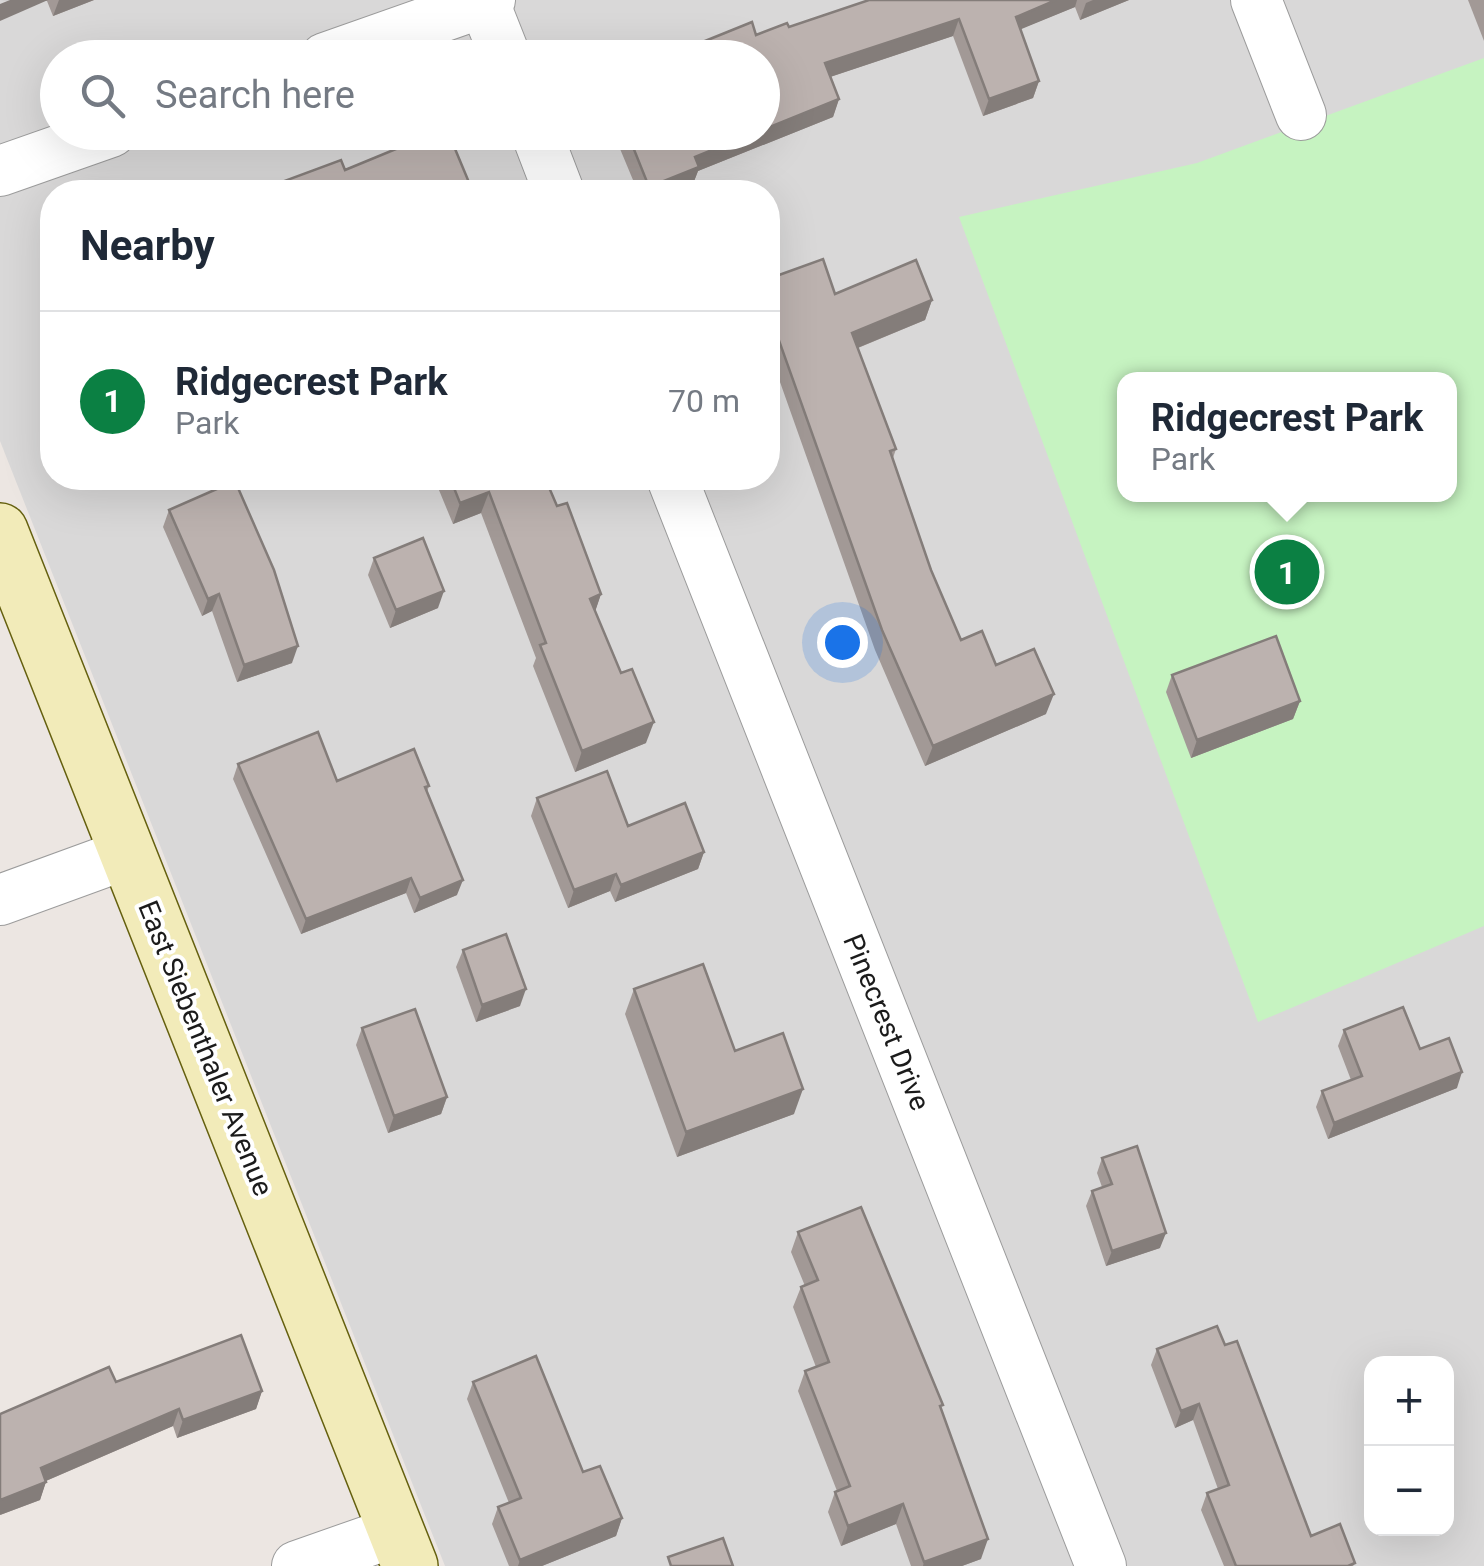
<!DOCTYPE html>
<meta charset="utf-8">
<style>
:root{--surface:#fff;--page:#f2f2f3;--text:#1f2937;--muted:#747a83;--line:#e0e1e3;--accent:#0b8043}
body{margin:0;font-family:Roboto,sans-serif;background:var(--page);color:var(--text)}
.controls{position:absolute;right:30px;bottom:30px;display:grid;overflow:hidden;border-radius:20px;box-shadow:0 10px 40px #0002}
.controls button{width:90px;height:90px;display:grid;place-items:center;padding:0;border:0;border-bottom:2px solid var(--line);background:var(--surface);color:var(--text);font:50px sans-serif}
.you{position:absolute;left:842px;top:642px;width:35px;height:35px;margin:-25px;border:8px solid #fff;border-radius:50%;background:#1a73e8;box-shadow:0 0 0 15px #1a73e833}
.badge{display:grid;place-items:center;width:65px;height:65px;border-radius:50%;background:var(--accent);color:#fff;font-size:32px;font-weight:700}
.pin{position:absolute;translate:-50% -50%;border:5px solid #fff;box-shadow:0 2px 10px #0006}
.popup{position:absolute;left:1117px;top:372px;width:340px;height:130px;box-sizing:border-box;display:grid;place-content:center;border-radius:20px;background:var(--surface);filter:drop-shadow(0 2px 8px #0005);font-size:32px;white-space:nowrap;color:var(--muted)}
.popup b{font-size:38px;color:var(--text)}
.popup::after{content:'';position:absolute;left:50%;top:100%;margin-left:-20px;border:20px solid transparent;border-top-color:var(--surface)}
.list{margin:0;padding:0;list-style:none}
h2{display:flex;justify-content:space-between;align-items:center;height:130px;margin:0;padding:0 40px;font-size:42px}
h2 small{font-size:32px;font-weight:400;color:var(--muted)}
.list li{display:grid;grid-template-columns:65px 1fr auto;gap:30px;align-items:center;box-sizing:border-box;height:180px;padding:0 40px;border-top:2px solid var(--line)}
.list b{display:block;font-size:38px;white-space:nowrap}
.list p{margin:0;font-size:32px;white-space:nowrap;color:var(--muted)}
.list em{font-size:32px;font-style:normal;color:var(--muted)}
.icon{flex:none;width:55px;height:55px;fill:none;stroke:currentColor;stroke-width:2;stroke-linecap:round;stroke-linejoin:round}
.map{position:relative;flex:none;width:1484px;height:1566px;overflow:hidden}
.search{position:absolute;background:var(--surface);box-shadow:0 10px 40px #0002;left:40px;top:40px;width:740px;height:110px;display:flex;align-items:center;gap:25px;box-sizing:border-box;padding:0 35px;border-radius:55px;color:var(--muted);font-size:38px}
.panel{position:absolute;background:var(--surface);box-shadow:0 10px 40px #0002;left:40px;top:180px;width:740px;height:310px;border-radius:40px}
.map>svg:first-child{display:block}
</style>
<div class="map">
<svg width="1484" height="1566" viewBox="0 0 1484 1566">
<rect width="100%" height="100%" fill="#ece6e2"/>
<path fill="#d9d8d8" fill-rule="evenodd" d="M0,0H1484V1566H445L0,441ZM58,58H762V132H58ZM52,192H768V478H52ZM1124,380H1450V494H1124ZM1372,1364H1446V1528H1372Z"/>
<path fill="#c6f3c1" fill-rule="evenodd" d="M1484,58V926L1258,1022L959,217L1197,163ZM1124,380H1450V494H1124Z"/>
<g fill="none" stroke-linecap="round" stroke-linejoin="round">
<defs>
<g id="minor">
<path d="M483,0L506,58"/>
<path d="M1256,0L1301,115"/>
<path d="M325,58L490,0"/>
<path d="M536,132L559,192"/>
<path d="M0,171L111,132"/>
<path d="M672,478L1101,1566"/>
<path d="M0,900L129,853"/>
<path d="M297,1566L397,1531"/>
</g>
<path id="secondary" d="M0,531L410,1566"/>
</defs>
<use href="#minor" stroke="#9c9c9c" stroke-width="52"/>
<use href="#secondary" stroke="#65600f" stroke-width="58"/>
<use href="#minor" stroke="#fff" stroke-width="50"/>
<use href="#secondary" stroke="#f2ebb9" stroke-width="55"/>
</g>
<g fill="#a29996">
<path d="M0,0H94L53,16L47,1Z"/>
<path d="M869,0H1129L1080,20L1075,7L1020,29L1039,81L1033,98L983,116L953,36L830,77L839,99L833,117L698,171L693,184L672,192H638L613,132H762L756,35L789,27Z"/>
<path d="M1468,0H1484V41Z"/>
<path d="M768,279L835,294L932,300L925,320L858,348L896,449L893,458L931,570L961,640L996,665L1046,714L925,766L875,650L769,351Z"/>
<path d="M434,478H545L557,506L601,594L595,611L646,743L575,772L533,666L536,658L481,513L453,524Z"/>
<path d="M169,510L292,663L237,682L212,611L202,616L163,527Z"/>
<path d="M374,558L438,608L390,628L368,575Z"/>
<path d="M1172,675L1300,701L1293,719L1191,758L1166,692Z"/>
<path d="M238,764L337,781L429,786L427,792L457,895L414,913L406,893L301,934L233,779Z"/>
<path d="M537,798L628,826L704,852L698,869L615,902L610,891L568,908L531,816Z"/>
<path d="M463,950L520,1006L476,1022L456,967Z"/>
<path d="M634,989L735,1051L794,1114L677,1157L625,1014Z"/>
<path d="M362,1028L447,1097L441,1114L388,1133L356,1045Z"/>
<path d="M1344,1030L1420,1049L1457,1088L1328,1139L1316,1107L1322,1091L1351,1080L1338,1046Z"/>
<path d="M1102,1158L1160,1248L1106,1266L1086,1206L1092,1191L1102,1187L1097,1173Z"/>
<path d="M798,1232L941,1410L981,1559L962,1566H911L896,1524L841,1546L828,1512L835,1492L837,1491L798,1391L805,1371L816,1367L793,1307L801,1287L805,1286L791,1252Z"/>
<path d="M1225,1345L1311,1536L1354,1566H1224L1201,1510L1207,1493L1218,1489L1193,1420L1175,1428L1151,1365L1157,1349Z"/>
<path d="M116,1382L262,1391L256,1409L177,1438L173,1426L46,1481L40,1500L0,1515Z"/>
<path d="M473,1382L583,1472L622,1518L616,1536L542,1566H509L492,1524L498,1507L509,1503L467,1399Z"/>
</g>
<g fill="#847d7a">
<path d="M10,0H48L0,21V4Z"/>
<path d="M59,0H94L53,16Z"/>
<path d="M1056,0H1077L1075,7L1009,34L1016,17Z"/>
<path d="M1093,0H1129L1080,20L1086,3Z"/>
<path d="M959,19L953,36L818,81L825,63Z"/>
<path d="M1039,81L1033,98L983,116L989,99Z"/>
<path d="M839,99L833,117L698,171L693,184L672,192H647L649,187L695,157L756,132H762V130Z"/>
<path d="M932,300L925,320L845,353L852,333Z"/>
<path d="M776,332L769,351L768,352V335Z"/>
<path d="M489,492L481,513L453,524L460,503Z"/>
<path d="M444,591L438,608L390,628L396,610Z"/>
<path d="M219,594L212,611L202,616L208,599Z"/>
<path d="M601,594L594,615L590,599Z"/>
<path d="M298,646L292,663L237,682L244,665Z"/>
<path d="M1054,694L1046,714L925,766L933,746Z"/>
<path d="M1300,701L1293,719L1191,758L1197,740Z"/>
<path d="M654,722L646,743L575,772L582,751Z"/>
<path d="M704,852L698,869L615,902L621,885Z"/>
<path d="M616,874L610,891L568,908L574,890Z"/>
<path d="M411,878L406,893L301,934L306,919Z"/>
<path d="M463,880L457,895L414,913L420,898Z"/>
<path d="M526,989L520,1006L476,1022L482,1005Z"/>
<path d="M1462,1072L1457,1088L1328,1139L1334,1123Z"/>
<path d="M803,1089L794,1114L677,1157L686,1132Z"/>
<path d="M447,1097L441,1114L388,1133L394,1116Z"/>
<path d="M1166,1233L1160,1248L1106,1266L1112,1251Z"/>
<path d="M262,1391L256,1409L177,1438L183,1420Z"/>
<path d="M1199,1404L1193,1420L1175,1428L1181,1411Z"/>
<path d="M179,1409L173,1426L34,1486L41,1468Z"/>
<path d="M46,1482L40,1500L0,1515V1500Z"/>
<path d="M903,1504L896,1524L841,1546L848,1526Z"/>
<path d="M622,1518L616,1536L542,1566H518L520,1560Z"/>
<path d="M988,1539L981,1559L962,1566H923L924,1562Z"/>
</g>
<g fill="#bcb2af" stroke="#847d7a" stroke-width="2.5">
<path d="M869,0H1056L1016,17L1039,81L989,99L959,19L825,63L839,99L762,130V58H663L752,22L756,35L787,23L789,27Z"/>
<path d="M437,132H448L473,192H260V190L341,160L345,170Z"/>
<path d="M627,132H756L695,157L699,167L649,187Z"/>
<path d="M823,259L835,294L916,260L932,300L852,333L896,449L890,451L931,570L961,640L982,631L996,665L1034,649L1054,694L933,746L882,630L776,332L768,335V279Z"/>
<path d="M450,478H545L557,506L567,503L601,594L590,599L621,673L632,669L654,722L582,751L540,645L546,643L489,492L460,503Z"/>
<path d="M235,481L274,570L298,646L244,665L219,594L208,599L169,510Z"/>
<path d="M423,538L444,591L396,610L374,558Z"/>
<path d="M1276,636L1300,701L1197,740L1172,675Z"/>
<path d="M318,732L337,781L414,749L429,786L425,787L463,880L420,898L411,878L306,919L238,764Z"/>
<path d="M607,771L628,826L685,803L704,852L621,885L616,874L574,890L537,798Z"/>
<path d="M506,934L526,989L482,1005L463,950Z"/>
<path d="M703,964L735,1051L783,1033L803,1089L686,1132L634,989Z"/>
<path d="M1403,1007L1420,1049L1449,1038L1462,1072L1334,1123L1322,1091L1362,1076L1344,1030Z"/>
<path d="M415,1009L447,1097L394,1116L362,1028Z"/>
<path d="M1137,1146L1166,1233L1112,1251L1092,1191L1112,1184L1102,1158Z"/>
<path d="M861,1207L943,1405L940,1406L988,1539L924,1562L903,1504L848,1526L835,1492L850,1486L805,1371L829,1362L801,1287L818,1280L798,1232Z"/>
<path d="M1217,1326L1225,1345L1237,1341L1311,1536L1340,1524L1355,1563L1348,1566H1236L1207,1493L1229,1485L1199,1404L1181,1411L1157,1349Z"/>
<path d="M241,1335L262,1391L183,1420L179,1409L41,1468L46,1482L0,1500V1414L109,1367L116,1382Z"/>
<path d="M536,1356L583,1472L600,1466L622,1518L520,1560L498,1507L521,1498L473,1382Z"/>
<path d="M723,1538L733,1566H671L668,1557Z"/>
</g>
<g text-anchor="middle" stroke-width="8" stroke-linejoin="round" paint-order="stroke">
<g font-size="28" fill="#1b1b1b" stroke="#fff">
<text transform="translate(887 1022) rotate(68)" y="10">Pinecrest Drive</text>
<text transform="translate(206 1048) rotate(68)" y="10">East Siebenthaler Avenue</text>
</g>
</g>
</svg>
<div class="controls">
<button>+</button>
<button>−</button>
</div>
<div class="you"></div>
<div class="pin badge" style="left:1287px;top:572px">1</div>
<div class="popup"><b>Ridgecrest Park</b>Park</div>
<div class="search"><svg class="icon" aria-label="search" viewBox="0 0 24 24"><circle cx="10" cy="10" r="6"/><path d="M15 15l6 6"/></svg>Search here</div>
<section class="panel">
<h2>Nearby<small></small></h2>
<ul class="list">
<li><span class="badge">1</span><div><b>Ridgecrest Park</b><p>Park</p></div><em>70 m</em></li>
</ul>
</section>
</div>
